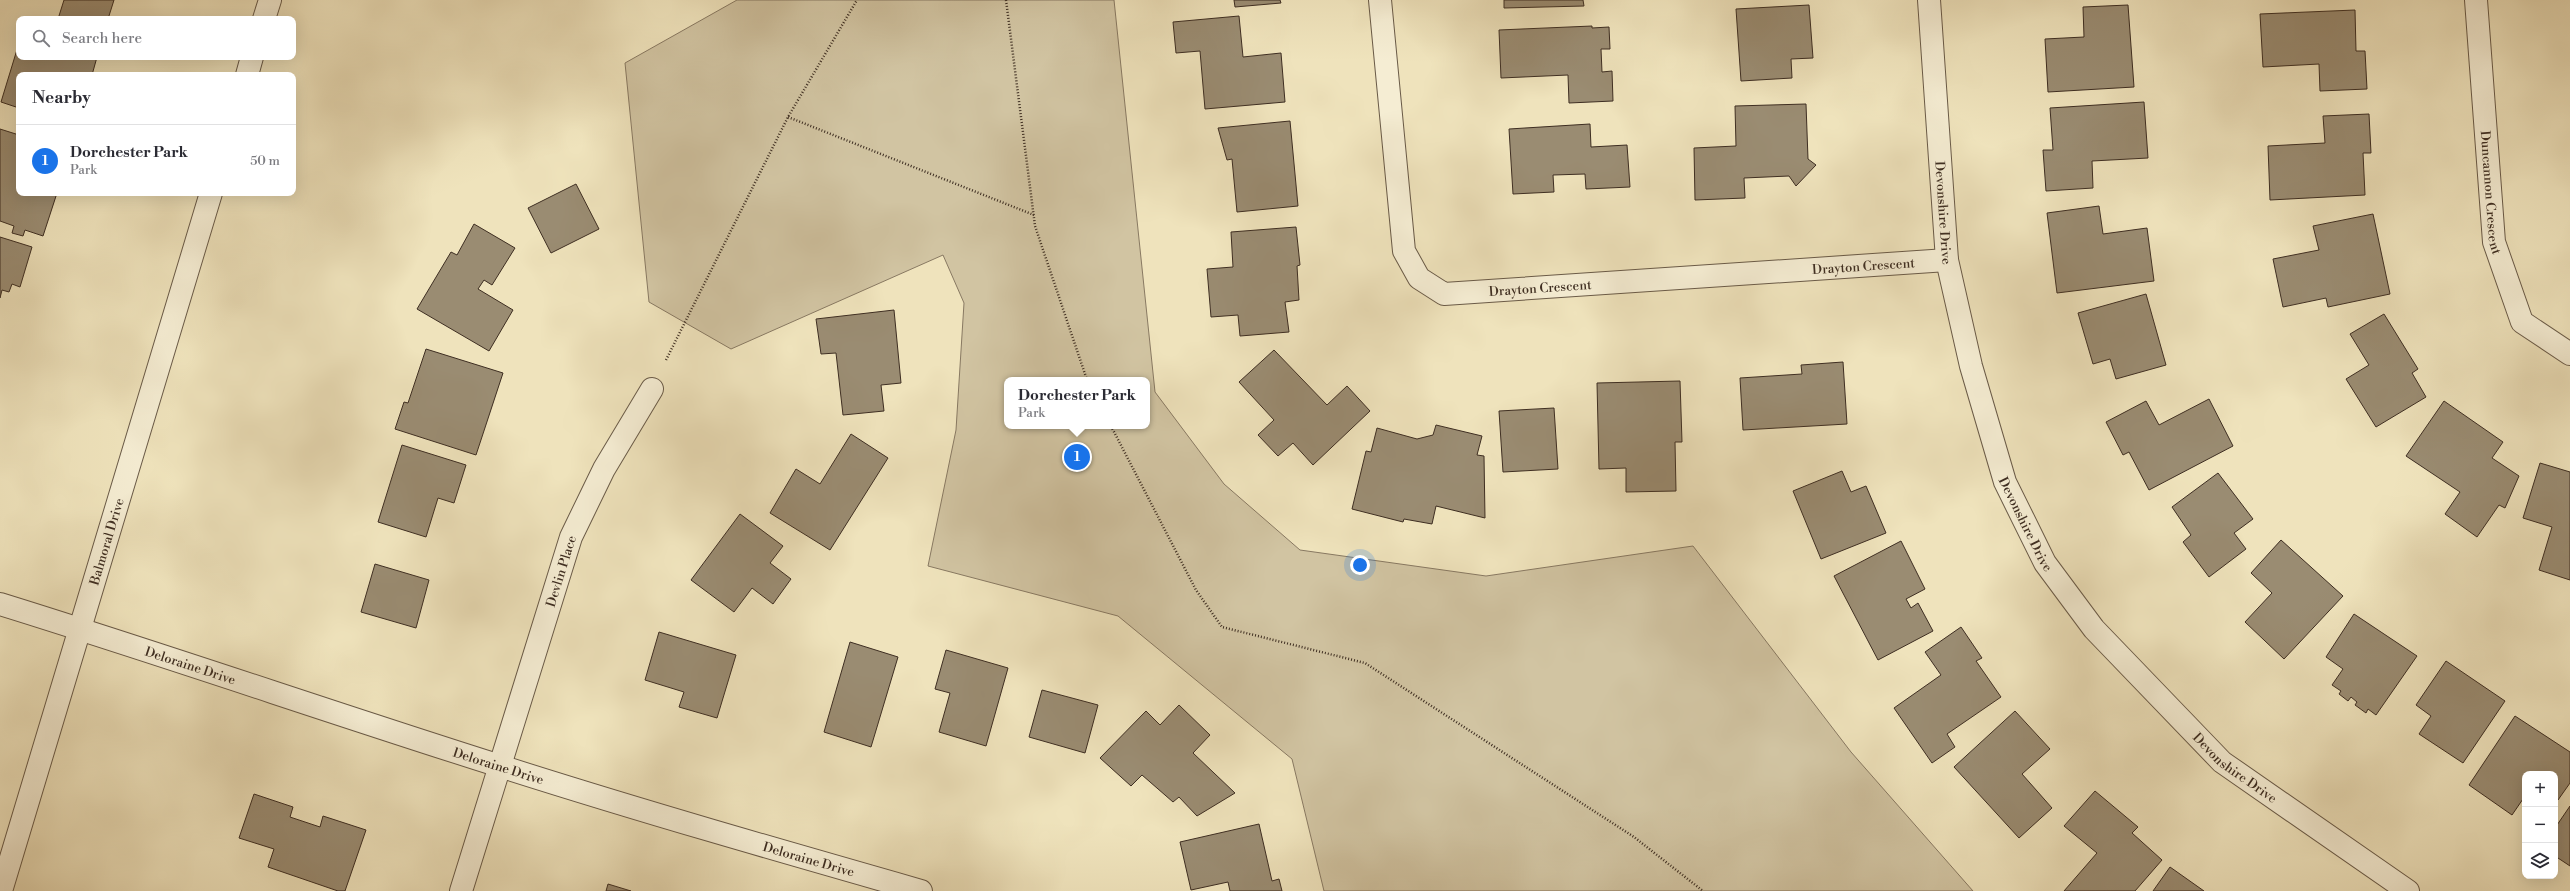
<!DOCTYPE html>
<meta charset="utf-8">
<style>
:root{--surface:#fff;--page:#f2f2f3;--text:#2b2b33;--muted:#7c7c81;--line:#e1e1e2;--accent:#1a73e8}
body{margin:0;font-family:"Libre Bodoni",serif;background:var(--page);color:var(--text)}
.controls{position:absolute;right:12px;bottom:12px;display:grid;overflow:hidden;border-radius:8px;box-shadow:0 4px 16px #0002}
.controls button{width:36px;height:36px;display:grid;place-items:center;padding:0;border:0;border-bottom:1px solid var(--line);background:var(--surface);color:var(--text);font:20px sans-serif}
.you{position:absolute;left:1360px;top:565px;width:14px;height:14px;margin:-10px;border:3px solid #fff;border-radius:50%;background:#1a73e8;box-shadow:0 0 0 6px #1a73e833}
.badge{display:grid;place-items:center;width:26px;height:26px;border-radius:50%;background:var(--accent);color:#fff;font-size:13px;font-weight:700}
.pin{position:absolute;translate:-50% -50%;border:2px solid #fff;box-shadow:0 1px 4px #0006}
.popup{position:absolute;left:1004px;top:377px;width:146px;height:52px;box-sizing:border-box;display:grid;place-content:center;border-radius:8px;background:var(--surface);filter:drop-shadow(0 1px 3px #0005);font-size:13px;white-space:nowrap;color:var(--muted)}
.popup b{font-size:15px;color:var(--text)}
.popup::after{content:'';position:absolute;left:50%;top:100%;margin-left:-8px;border:8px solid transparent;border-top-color:var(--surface)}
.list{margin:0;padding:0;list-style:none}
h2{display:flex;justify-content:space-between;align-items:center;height:52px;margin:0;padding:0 16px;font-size:17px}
h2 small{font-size:13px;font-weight:400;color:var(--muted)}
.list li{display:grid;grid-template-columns:26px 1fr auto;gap:12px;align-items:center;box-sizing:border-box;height:72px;padding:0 16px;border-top:1px solid var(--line)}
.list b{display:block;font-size:15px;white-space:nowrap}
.list p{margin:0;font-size:13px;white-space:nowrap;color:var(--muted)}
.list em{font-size:13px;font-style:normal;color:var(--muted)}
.icon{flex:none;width:22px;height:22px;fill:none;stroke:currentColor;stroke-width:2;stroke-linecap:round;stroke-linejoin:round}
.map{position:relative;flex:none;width:2570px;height:891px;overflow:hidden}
.search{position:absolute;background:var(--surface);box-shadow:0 4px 16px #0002;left:16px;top:16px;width:280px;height:44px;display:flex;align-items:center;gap:10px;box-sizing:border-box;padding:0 14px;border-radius:8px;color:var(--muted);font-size:15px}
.panel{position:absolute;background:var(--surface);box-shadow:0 4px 16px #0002;left:16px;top:72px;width:280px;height:124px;border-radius:8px}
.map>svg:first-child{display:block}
</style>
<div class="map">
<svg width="2570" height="891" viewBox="0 0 2570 891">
<rect width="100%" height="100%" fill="#efe3bc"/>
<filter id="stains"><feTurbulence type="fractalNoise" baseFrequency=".005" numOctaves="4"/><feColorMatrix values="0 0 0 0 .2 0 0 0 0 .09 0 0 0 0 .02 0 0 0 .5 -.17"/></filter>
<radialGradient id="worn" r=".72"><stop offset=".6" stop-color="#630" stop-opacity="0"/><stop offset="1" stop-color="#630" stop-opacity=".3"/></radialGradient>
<path fill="#d1c4a2" stroke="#887962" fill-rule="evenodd" d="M737,0H1114L1155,392L1224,484L1300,550L1486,576L1693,546L1851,752L1973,891H1324L1292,759L1118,616L928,566L956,430L964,303L943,255L731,349L649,302L625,63ZM1007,380H1147V426H1007Z"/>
<g fill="#9a8c72" stroke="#3e2e22">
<path d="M64,0H114L108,19H58Z"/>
<path d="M1234,0H1280L1281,3L1235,7Z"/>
<path d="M1504,0H1583L1584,6L1504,8Z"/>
<path d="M1809,5L1813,58L1791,59L1792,78L1741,81L1736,9Z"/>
<path d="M2128,5L2134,87L2048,92L2045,39L2084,37L2083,7Z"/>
<path d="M2355,10L2356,51H2365L2367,89L2320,91L2319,64L2263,67L2260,14Z"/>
<path d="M1239,16L1243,57L1281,53L1285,102L1205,109L1200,51L1176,53L1173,22Z"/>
<path d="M1592,26V28L1609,27L1610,49H1601L1602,72L1612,71L1613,101L1569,103L1568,75L1501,78L1499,30Z"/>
<path d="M19,43V57H97L92,75H19V108L1,102Z"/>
<path d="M2144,102L2148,158L2092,161L2093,188L2046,191L2043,150H2053L2050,108Z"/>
<path d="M1806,104L1808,159L1816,165L1796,186L1789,176L1744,178L1745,198L1695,200L1694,148L1736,146L1735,106Z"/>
<path d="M2369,114L2371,153H2363L2365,195L2270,200L2268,146L2325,143L2323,116Z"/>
<path d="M1290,121L1298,206L1237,212L1232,159L1227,160L1218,128Z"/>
<path d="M1590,124L1591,147L1627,145L1630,187L1586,189L1585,174L1553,175L1554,192L1513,194L1509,129Z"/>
<path d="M0,129L19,135V193H57L43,236L25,230L23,236L12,233L14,226L0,221Z"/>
<path d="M576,184L599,229L551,253L528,208Z"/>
<path d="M2099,206L2103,234L2147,228L2154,281L2057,293L2047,213Z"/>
<path d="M2373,214L2390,294L2328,307L2326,298L2283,307L2273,259L2319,250L2313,226Z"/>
<path d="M474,224L515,248L492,285L484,280L478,289L513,310L489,351L417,309L451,252L457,255Z"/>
<path d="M1296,227L1300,265L1297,266L1299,300L1285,302L1289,332L1240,336L1238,315L1211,317L1207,269L1233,267L1231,232Z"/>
<path d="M0,237L32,247L20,287L12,284L9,292L2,290L0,298Z"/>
<path d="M2146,294L2166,365L2116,379L2110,359L2093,364L2078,313Z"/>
<path d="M894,310L901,383L881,385L884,411L843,415L836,353L821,354L816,319Z"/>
<path d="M2384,314L2418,369L2412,373L2426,397L2376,427L2346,379L2369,365L2350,334Z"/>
<path d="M426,349L503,373L476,455L395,429L404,402L408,403Z"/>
<path d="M1274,350L1327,405L1347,386L1370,411L1313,465L1293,443L1278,456L1258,435L1274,420L1239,382Z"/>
<path d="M1843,362L1847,424L1743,430L1740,378L1802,374L1801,365Z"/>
<path d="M1680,381L1682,442H1675L1676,491L1626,492V468L1599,469L1597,383Z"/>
<path d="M2209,399L2233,446L2149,490L2129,452L2123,455L2106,422L2146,401L2159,425Z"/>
<path d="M2444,401L2503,442L2492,458L2519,476L2505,508L2499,505L2477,537L2445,514L2460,492L2406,456Z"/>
<path d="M1554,408L1558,469L1503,472L1499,411Z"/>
<path d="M1436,425L1482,436L1477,455L1484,456L1485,518L1436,506L1432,524L1404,519L1403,522L1352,509L1366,451L1371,452L1377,428L1417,439L1433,435Z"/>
<path d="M851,434L888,458L830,550L770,513L796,469L820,484Z"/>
<path d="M402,445L466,465L454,503L438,498L426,537L378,522Z"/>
<path d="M2540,463L2570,472V580L2539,570L2552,527L2523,518Z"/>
<path d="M1842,471L1851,492L1866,486L1886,533L1821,559L1793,491Z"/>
<path d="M2218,473L2253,519L2234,533L2246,549L2209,577L2183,542L2191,535L2172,507Z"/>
<path d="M740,514L783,546L770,563L791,579L773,604L752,588L734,612L691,580Z"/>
<path d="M2281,540L2343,596L2284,659L2245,622L2272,593L2251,573Z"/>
<path d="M1901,541L1925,589L1906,599L1911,608L1918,603L1933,631L1878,660L1834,576Z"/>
<path d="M375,564L429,580L416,628L361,612Z"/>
<path d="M2354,614L2417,656L2376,715L2368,709L2366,713L2355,705L2357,702L2351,697L2348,701L2339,694L2341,691L2332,685L2343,669L2326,657Z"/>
<path d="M1961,627L1982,658L1976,661L2001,697L1947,734L1955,747L1932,763L1894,708L1941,675L1925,652Z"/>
<path d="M659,632L736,655L717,718L679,707L684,692L645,680Z"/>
<path d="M850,642L898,657L871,747L824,732Z"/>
<path d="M946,650L1008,668L986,746L939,732L950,693L935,689Z"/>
<path d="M2446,661L2505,701L2463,763L2419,734L2431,716L2416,705Z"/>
<path d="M1042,690L1098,705L1085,753L1029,737Z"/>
<path d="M1179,705L1210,735L1193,753L1235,793L1197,816L1179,797L1173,802L1142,775L1131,786L1100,758L1146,711L1160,725Z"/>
<path d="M2015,711L2050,749L2022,774L2052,808L2019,838L1954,767Z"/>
<path d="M2515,716L2570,752V783L2558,800L2555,798V774H2525V796L2512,815L2469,785Z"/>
<path d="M2095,791L2138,827L2132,833L2162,860L2135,891H2064L2097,853L2064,826Z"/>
<path d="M254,794L293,807L290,817L320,827L323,816L366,830L345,891H338L268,867L274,849L239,838Z"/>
<path d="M2570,806V866L2555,856V828Z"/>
<path d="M1259,824L1272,881L1279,879L1282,891H1230L1228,882L1191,890L1180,842Z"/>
<path d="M2170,867L2204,891H2153Z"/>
<path d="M608,884L631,891H606Z"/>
</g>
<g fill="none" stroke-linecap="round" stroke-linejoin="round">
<defs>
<g id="minor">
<path id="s1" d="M1380,0L1404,251L1419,278L1444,294L1947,260"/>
<path id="s2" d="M1929,0L1947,260L1971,366L2005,482L2045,563L2094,629L2222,762L2408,891"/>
<path id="s3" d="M2476,0L2494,242L2522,322L2570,354"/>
<path d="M264,19L270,0"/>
<path d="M247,75L252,57"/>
<path id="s4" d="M0,604C168,656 335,714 503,767C641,811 781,851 921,891"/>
<path id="s5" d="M1,891L211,193"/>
<path id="s6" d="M461,891L571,537L604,469L652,389"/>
</g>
</defs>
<use href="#minor" stroke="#6a5b48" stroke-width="24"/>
<g stroke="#3e2e22" stroke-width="2.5" stroke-dasharray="1 2" stroke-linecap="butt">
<path d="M1006,0L1035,226L1087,380"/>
<path d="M788,117L1034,215"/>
<path d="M666,360L788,117L857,0"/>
<path d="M1111,426L1196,590L1222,627L1365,663L1634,837L1703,891"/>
</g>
<use href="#minor" stroke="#f5edd3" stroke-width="22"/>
</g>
<g text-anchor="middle" stroke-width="4" stroke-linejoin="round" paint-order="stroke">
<g font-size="13" fill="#3e2e22" stroke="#f5edd3">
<text dy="5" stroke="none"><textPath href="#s3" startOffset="193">Duncannon Crescent</textPath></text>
<text dy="5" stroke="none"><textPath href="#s2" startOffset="213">Devonshire Drive</textPath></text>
<text dy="5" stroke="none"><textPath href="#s1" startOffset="733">Drayton Crescent</textPath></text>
<text dy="5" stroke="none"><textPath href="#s1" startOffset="409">Drayton Crescent</textPath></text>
<text dy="5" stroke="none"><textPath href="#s2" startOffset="537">Devonshire Drive</textPath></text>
<text dy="5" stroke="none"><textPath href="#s5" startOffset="365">Balmoral Drive</textPath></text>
<text dy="5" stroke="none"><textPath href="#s6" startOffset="335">Devlin Place</textPath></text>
<text dy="5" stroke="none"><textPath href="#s4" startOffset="200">Deloraine Drive</textPath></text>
<text dy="5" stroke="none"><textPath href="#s4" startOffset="524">Deloraine Drive</textPath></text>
<text dy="5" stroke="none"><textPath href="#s2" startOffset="861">Devonshire Drive</textPath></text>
<text dy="5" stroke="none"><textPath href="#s4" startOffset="848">Deloraine Drive</textPath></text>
</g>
</g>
<rect width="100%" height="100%" filter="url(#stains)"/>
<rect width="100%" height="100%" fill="url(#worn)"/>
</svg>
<div class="controls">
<button>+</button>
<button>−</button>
<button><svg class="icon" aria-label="layers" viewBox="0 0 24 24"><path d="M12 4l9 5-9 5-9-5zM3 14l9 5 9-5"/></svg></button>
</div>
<div class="you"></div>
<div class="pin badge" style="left:1077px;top:457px">1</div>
<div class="popup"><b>Dorchester Park</b>Park</div>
<div class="search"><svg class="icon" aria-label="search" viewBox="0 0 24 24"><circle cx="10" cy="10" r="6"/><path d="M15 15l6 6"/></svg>Search here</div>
<section class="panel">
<h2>Nearby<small></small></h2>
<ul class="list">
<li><span class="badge">1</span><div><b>Dorchester Park</b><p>Park</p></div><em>50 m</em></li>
</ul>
</section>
</div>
